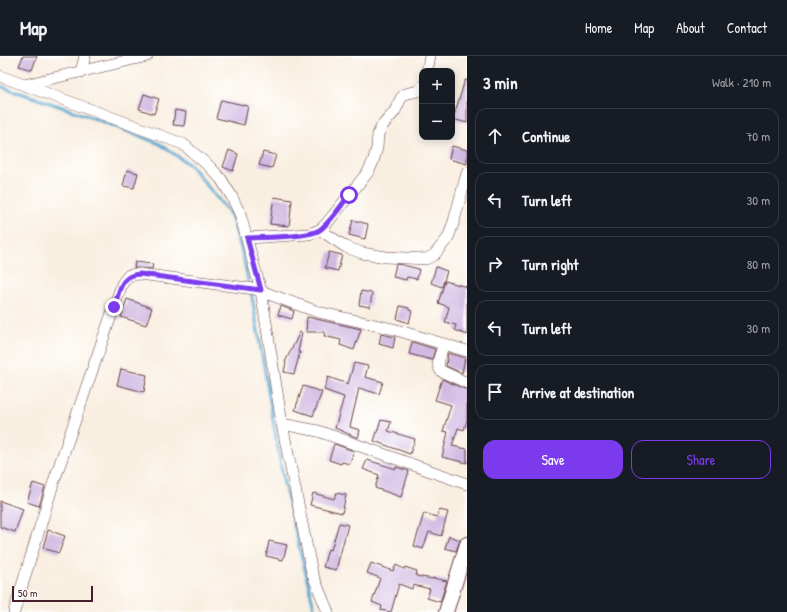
<!DOCTYPE html>
<meta charset="utf-8">
<style>
:root{--surface:#171b24;--page:#20242c;--text:#f1f3f6;--muted:#9ea1a6;--line:#363941;--accent:#7c3aed}
body{margin:0;font-family:"Patrick Hand",sans-serif;background:var(--page);color:var(--text)}
.controls{position:absolute;right:12px;top:12px;display:grid;overflow:hidden;border-radius:8px;box-shadow:0 2px 10px #0003}
.controls button{width:36px;height:36px;display:grid;place-items:center;padding:0;border:0;border-bottom:1px solid var(--line);background:var(--surface);color:var(--text);font:20px sans-serif}
.scale{position:absolute;left:12px;bottom:10px;width:81px;box-sizing:border-box;padding-left:4px;border:2px solid #4a1f2b;border-top:0;font-size:11px;line-height:14px;white-space:nowrap;color:#4a1f2b;-webkit-text-stroke:3px #fff;paint-order:stroke}
.stop{position:absolute;width:12px;height:12px;margin:-9px;border:3px solid #7c3aed;border-radius:50%;background:#fff}
.stop.end{background:#7c3aed;border-color:#fff;box-shadow:0 1px 4px #0008}
.list{margin:0;padding:0;list-style:none}
h2{display:flex;justify-content:space-between;align-items:center;height:52px;margin:0;padding:0 16px;font-size:17px}
h2 small{font-size:13px;font-weight:400;color:var(--muted)}
.list li{display:grid;grid-template-columns:26px 1fr auto;gap:12px;align-items:center;box-sizing:border-box;height:56px;margin:0 8px 8px;padding:0 8px;border:1px solid var(--line);border-radius:12px}
.list b{display:block;font-size:15px;white-space:nowrap}
.list em{font-size:13px;font-style:normal;color:var(--muted)}
.actions{display:flex;gap:8px;padding:12px 16px}
.actions a{flex:1;padding:9px 0;border:1px solid var(--accent);border-radius:12px;text-align:center;font-size:14px;color:var(--accent)}
.actions .main{background:var(--accent);color:#fff}
.icon{flex:none;width:22px;height:22px;fill:none;stroke:currentColor;stroke-width:2;stroke-linecap:round;stroke-linejoin:round}
.map{position:relative;flex:none;width:467px;height:556px;overflow:hidden}
header{display:flex;align-items:center;gap:24px;box-sizing:border-box;height:56px;padding:0 20px;background:var(--surface);border-bottom:1px solid var(--line)}
header strong{font-size:19px}
nav{display:flex;gap:22px;margin-inline-start:auto;font-size:14px}
main{display:flex}
aside{flex:1;background:var(--surface)}
.map>svg:first-child{display:block}
</style>
<header>
<strong>Map</strong>
<nav><a>Home</a><a>Map</a><a>About</a><a>Contact</a></nav>
</header>
<main>
<div class="map">
<svg width="467" height="556" viewBox="0 0 467 556">
<rect width="100%" height="100%" fill="#fff"/>
<filter id="ink" filterUnits="userSpaceOnUse"><feTurbulence type="fractalNoise" baseFrequency=".025" numOctaves="2"/><feDisplacementMap in="SourceGraphic" scale="8" xChannelSelector="R" yChannelSelector="G"/><feConvolveMatrix kernelMatrix="1 2 1 2 8 2 1 2 1" color-interpolation-filters="sRGB"/></filter>
<filter id="wash" filterUnits="userSpaceOnUse"><feTurbulence type="fractalNoise" baseFrequency=".012" numOctaves="4" result="noise"/><feDisplacementMap in="SourceGraphic" scale="16" xChannelSelector="R" yChannelSelector="G"/><feGaussianBlur stdDeviation="0.9" result="paint"/><feColorMatrix in="noise" values="0 0 0 0 0 0 0 0 0 0 0 0 0 0 0 0 0 1.4 0 .05"/><feComposite in="paint" operator="in"/></filter>
<g filter="url(#wash)">
<rect width="100%" height="100%" fill="#f9efe1"/>
<g fill="none" stroke-linecap="round" stroke-linejoin="round">
<g stroke="#54a8d0" stroke-width="3">
<path d="M0,30L85,59L160,88L191,110L231,159L243,200L249,229"/>
<path d="M251,235L284,428L315,556"/>
</g>
</g>
<g id="blocks">
<g fill="#d0b9e2">
<path d="M23,0H37L32,14L19,10Z"/>
<path d="M465,24H467V67L453,63Z"/>
<path d="M144,38L159,43L154,58L139,53Z"/>
<path d="M221,44L248,50L244,69L216,62Z"/>
<path d="M175,54L186,56L184,70L173,69Z"/>
<path d="M452,90L467,94V108L449,103Z"/>
<path d="M229,94L238,98L233,115L223,111Z"/>
<path d="M263,96L276,99L272,112L259,109Z"/>
<path d="M127,114L138,117L134,132L123,130Z"/>
<path d="M274,141L292,144L289,170L270,168Z"/>
<path d="M353,164L368,168L365,183L349,179Z"/>
<path d="M329,196L342,199L338,215L325,212Z"/>
<path d="M135,206L153,208L152,213L134,212Z"/>
<path d="M396,208L403,209L419,213L417,223L407,221L406,224L393,221Z"/>
<path d="M436,211L447,215L442,231L431,227Z"/>
<path d="M445,225L467,231V279L455,274L456,269L445,266L449,251L438,247Z"/>
<path d="M361,235L372,237L370,251L359,249Z"/>
<path d="M127,243L152,252L146,269L121,261Z"/>
<path d="M281,250L294,255L292,263L278,259Z"/>
<path d="M400,250L409,252V254L412,255L409,267L397,263Z"/>
<path d="M307,261L361,273L354,294L340,289L341,284L324,280L325,276H306Z"/>
<path d="M300,276L302,277L298,296H300L294,318L284,316L286,306H285Z"/>
<path d="M381,278L395,281L393,292L379,288Z"/>
<path d="M412,286L435,293L432,304L409,298Z"/>
<path d="M448,297L465,302L462,317L446,310Z"/>
<path d="M354,307L368,310L365,321L383,326L379,338L359,332L350,371L360,374L358,382L335,372L344,341L324,334L328,321L348,328Z"/>
<path d="M121,313L147,319L144,336L117,329Z"/>
<path d="M442,323L467,334V364L464,374L458,372L452,390L467,393V407L442,401L448,376L443,375L451,349L435,344Z"/>
<path d="M303,330L322,336L313,360L295,354Z"/>
<path d="M381,364L391,366L388,375L415,383L410,398L374,385Z"/>
<path d="M334,388L354,395L350,408L342,406L341,408L329,404Z"/>
<path d="M367,404L396,413V411L409,415L401,441L375,432L379,419L363,413Z"/>
<path d="M33,427L45,431L39,450L27,446Z"/>
<path d="M313,437L334,443L336,437L346,439L342,457L310,449Z"/>
<path d="M0,445L23,453L15,476L0,471Z"/>
<path d="M439,454L448,456L441,480L429,476L423,493L414,490L424,457L437,461Z"/>
<path d="M339,467L348,469L336,514L323,511L328,493L331,494Z"/>
<path d="M48,474L65,480L59,497L43,492Z"/>
<path d="M449,480L460,484L456,495L445,492Z"/>
<path d="M269,485L287,489L283,504L266,500Z"/>
<path d="M371,507L393,515L396,509L404,513L405,511L417,515L416,520L433,523V522L447,525L440,546L427,542L430,533L413,529L412,533L399,528L391,556L381,554L382,550L372,546L380,522L367,517Z"/>
</g>
</g>
</g>
<g filter="url(#ink)">
<use href="#blocks" fill-opacity="0" stroke="#643e46" stroke-width="1"/>
<g fill="none" stroke-linecap="round" stroke-linejoin="round">
<defs>
<g id="minor">
<path d="M427,15L430,0"/>
<path d="M81,16L85,0"/>
<path d="M0,20L183,88L210,111L221,123L232,141L240,158L261,235L282,368L312,517L328,556"/>
<path d="M24,29L147,0"/>
<path d="M320,174L346,191L362,197L386,201L426,203L434,199L448,182L454,165L467,117"/>
<path d="M247,182L309,178L320,174L327,167L368,116L373,106L377,92L378,78L382,70L395,55L401,42L405,38L418,35L422,30"/>
<path d="M444,288C441,297 435,308 441,315L467,327"/>
<path d="M282,368L318,375L467,428"/>
<path d="M14,556L54,425L122,228L129,219L140,218L255,233L318,256L393,273L467,295"/>
</g>
<path id="major" d="M446,556L467,488"/>
</defs>
<use href="#minor" stroke="#643e46" stroke-width="12"/>
<use href="#major" stroke="#643e46" stroke-width="16"/>
<use href="#minor" stroke="#fff" stroke-width="11"/>
<use href="#major" stroke="#fff" stroke-width="14"/>
</g>
</g>
<g fill="none" stroke-linecap="round" stroke-linejoin="round" filter="url(#ink)">
<path stroke="#7c3aed" stroke-width="5" d="M114,251C120,234 120,219 140,218L261,234L247,182C263,181 310,182 321,173C332,164 341,150 349,139"/>
</g>
</svg>
<div class="controls">
<button>+</button>
<button>−</button>
</div>
<div class="scale">50 m</div>
<div class="stop" style="left:349px;top:139px"></div>
<div class="stop end" style="left:114px;top:251px"></div>
</div>
<aside>
<h2>3 min<small>Walk · 210 m</small></h2>
<ul class="list">
<li><svg class="icon" aria-label="ahead" viewBox="0 0 24 24"><path d="M12 20V5M6 11l6-6 6 6"/></svg><div><b>Continue</b></div><em>70 m</em></li>
<li><svg class="icon" aria-label="left" viewBox="0 0 24 24"><path d="M17 20v-9H6M10 6l-5 5 5 5"/></svg><div><b>Turn left</b></div><em>30 m</em></li>
<li><svg class="icon" aria-label="right" viewBox="0 0 24 24"><path d="M7 20v-9h11M14 6l5 5-5 5"/></svg><div><b>Turn right</b></div><em>80 m</em></li>
<li><svg class="icon" aria-label="left" viewBox="0 0 24 24"><path d="M17 20v-9H6M10 6l-5 5 5 5"/></svg><div><b>Turn left</b></div><em>30 m</em></li>
<li><svg class="icon" aria-label="arrive" viewBox="0 0 24 24"><path d="M6 21V4h12l-3 4 3 4H6"/></svg><div><b>Arrive at destination</b></div></li>
</ul>
<div class="actions"><a class="main">Save</a><a>Share</a></div>
</aside>
</main>
